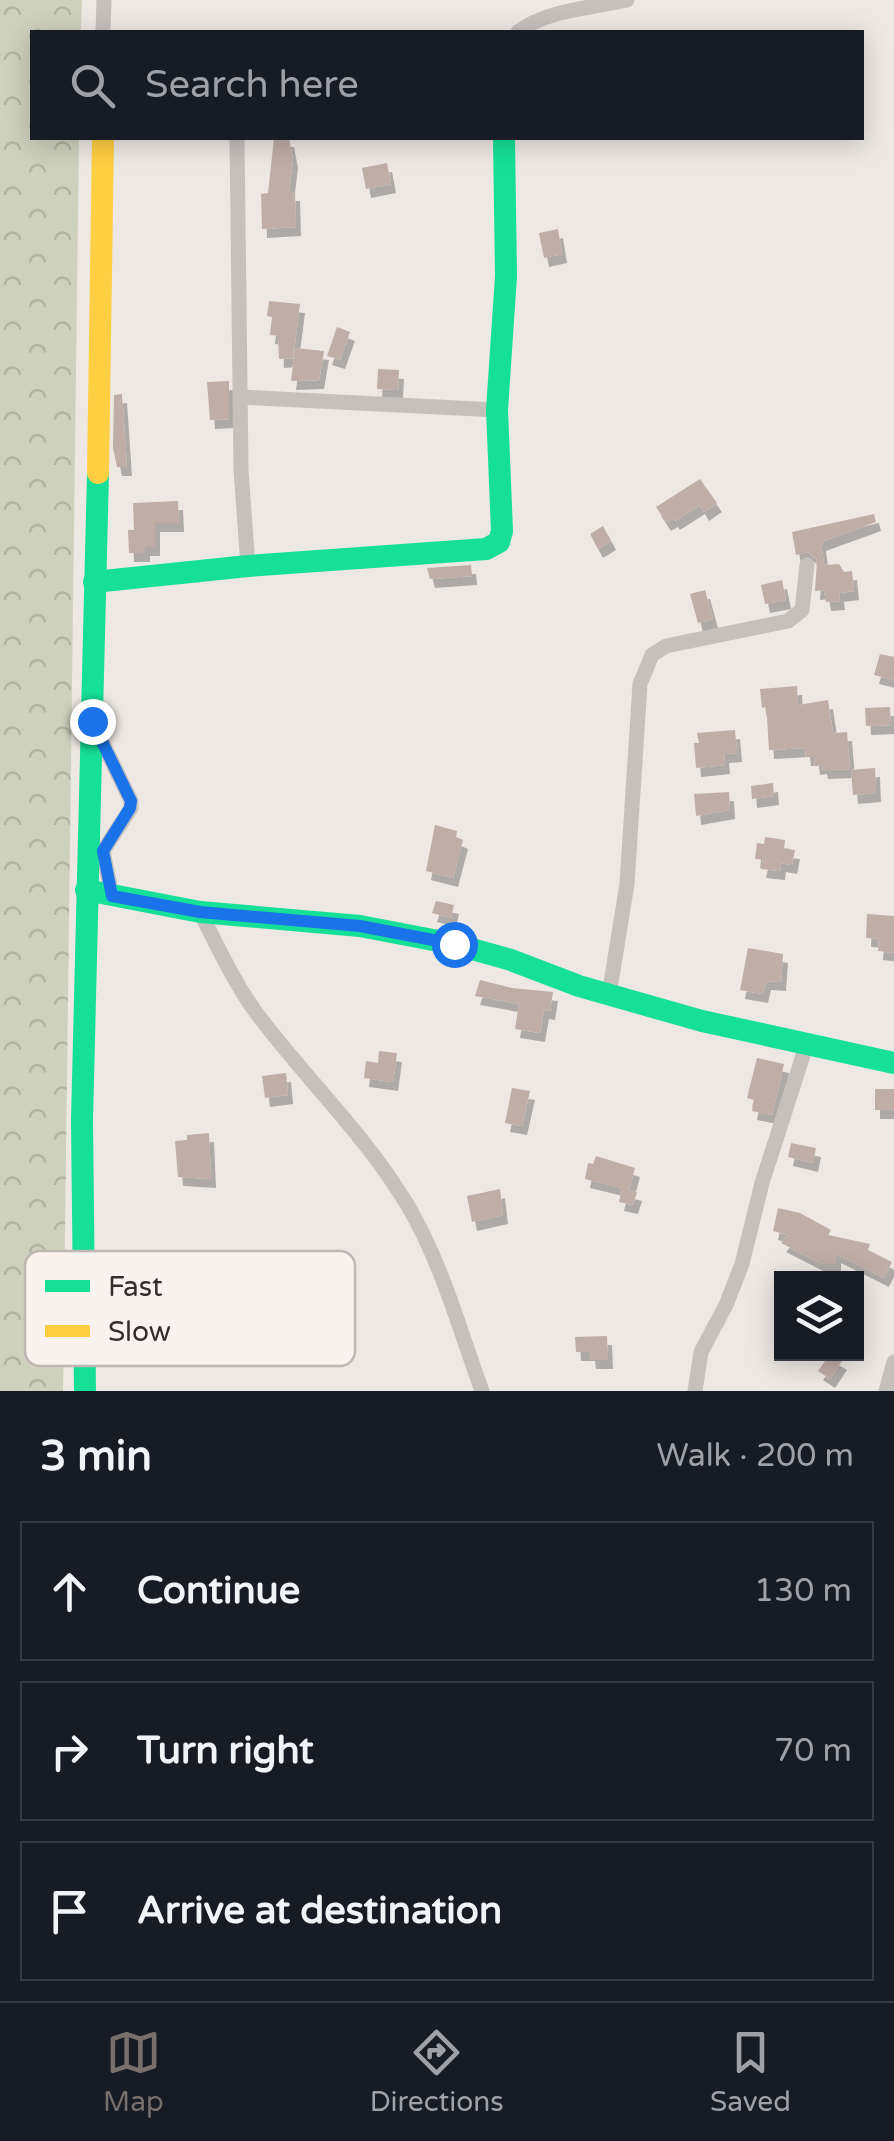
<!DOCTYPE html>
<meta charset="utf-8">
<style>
:root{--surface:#171b24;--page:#242831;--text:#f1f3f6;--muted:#9ea1a6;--line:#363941;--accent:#776f6c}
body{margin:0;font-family:"Varela Round",sans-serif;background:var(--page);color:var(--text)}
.controls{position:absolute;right:30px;bottom:30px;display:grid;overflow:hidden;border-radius:0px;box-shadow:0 5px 25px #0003}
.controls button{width:90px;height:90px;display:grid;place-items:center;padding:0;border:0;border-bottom:2px solid var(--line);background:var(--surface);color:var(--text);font:50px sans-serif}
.stop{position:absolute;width:30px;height:30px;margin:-22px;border:8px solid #1a73e8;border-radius:50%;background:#fff}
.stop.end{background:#1a73e8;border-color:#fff;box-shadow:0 2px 10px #0008}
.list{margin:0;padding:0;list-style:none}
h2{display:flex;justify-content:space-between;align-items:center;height:130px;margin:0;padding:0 40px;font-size:42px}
h2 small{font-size:32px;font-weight:400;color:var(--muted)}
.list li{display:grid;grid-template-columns:65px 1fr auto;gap:30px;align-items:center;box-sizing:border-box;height:140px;margin:0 20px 20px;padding:0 20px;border:2px solid var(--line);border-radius:0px}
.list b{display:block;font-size:38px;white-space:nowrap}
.list em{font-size:32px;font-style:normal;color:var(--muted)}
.icon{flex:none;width:55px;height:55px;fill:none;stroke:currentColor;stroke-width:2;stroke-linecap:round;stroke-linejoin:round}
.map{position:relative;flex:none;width:894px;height:1391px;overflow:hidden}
.search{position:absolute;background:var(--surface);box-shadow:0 5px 25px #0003;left:30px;right:30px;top:30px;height:110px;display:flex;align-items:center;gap:25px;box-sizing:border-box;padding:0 35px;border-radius:0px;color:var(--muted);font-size:38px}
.sheet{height:610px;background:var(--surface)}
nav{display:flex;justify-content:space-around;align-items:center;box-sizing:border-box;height:140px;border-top:2px solid var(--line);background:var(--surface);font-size:28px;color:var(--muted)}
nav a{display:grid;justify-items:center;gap:5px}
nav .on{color:var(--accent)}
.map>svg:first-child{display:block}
</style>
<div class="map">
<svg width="894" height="1391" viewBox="0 0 894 1391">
<defs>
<pattern id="forest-crowns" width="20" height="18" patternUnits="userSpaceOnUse" patternTransform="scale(2.5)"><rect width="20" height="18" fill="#cfd1bf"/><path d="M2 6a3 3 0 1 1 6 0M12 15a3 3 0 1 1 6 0" fill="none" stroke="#b2b4a4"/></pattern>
<filter id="shadow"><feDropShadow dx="5" dy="9" stdDeviation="0" flood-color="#0004"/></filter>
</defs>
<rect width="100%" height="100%" fill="#ede8e4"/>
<path fill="url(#forest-crowns)" d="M0,0H82L81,32H32V138H79L63,1391H0Z"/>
<g fill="#bfada7" filter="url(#shadow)">
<path d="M274,138H289L293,159L289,192H295L296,227L262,229L261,194L268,193Z"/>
<path d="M387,163L391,184L366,189L362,168Z"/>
<path d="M558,229L562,254L544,258L539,233Z"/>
<path d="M269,301L300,304L293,358L279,359L278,336L270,335L272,317L267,316Z"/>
<path d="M337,327L350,332L340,360L327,356Z"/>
<path d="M295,348L324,351L319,380L291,381Z"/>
<path d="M378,369L399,370L398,390L377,389Z"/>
<path d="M229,381V419L210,420L207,382Z"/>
<path d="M122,394L127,467H117L113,448L114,395Z"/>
<path d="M700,479L717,503L704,512L700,505L675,521L673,518L666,522L656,507Z"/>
<path d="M178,501L179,523H155V547H145V553H129L128,530H134L133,503Z"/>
<path d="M874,514L876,522L821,542L824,565L839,564L844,572L852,571L854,591L839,593L840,601L826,602L824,590L815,591L817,560L808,552L796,555L792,532Z"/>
<path d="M603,526L611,541L598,549L590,534Z"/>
<path d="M471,565L472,576L430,579L427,568Z"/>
<path d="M782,580L786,600L765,604L761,585Z"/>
<path d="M705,590L713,619L698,623L690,594Z"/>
<path d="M880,654L894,657V680L874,675Z"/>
<path d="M797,686L798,705L828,700L833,733L847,732L850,769L823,770L822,765L815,766L814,757H806L805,748L769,750L767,717L765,707L762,708L760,689Z"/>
<path d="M890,707L891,725L866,726L865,708Z"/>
<path d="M735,730L737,753L724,754L725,765L696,768L694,743H699L697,733Z"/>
<path d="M875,768L876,793L853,795L851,770Z"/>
<path d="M773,783L774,796L752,799L751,786Z"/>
<path d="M729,792L730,810L696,816L694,794Z"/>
<path d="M435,825L457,831L456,837L463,840L453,878L426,871Z"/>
<path d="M765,837L785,840L784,849L795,850L792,865L781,863L780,871L761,869L763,860L755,859L757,843L764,844Z"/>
<path d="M436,901L454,905L451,918L432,913Z"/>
<path d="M867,914L894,916V953L878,951L879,939L866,938Z"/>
<path d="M748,948L783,954L781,982L766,981L763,994L740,990Z"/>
<path d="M480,980L512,988L553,992L550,1011L544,1010L540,1033L515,1029L519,1004L475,996Z"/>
<path d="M379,1051L397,1053L393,1082L364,1078L366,1061L378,1063Z"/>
<path d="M757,1058L784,1064L772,1115L752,1111L754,1100L747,1098Z"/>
<path d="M286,1073L288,1095L265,1098L262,1076Z"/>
<path d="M512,1088L530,1091L522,1126L505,1123Z"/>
<rect x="875" y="1089" width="19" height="21"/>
<path d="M209,1133L211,1179L178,1177L175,1141L187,1140V1135Z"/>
<path d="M791,1143L816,1148L813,1163L788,1157Z"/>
<path d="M596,1156L635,1168L629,1190L637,1192L633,1205L619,1202L622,1188L585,1179L588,1163L593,1164Z"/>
<path d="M500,1189L503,1215L472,1222L467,1196Z"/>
<path d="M778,1208L800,1213L831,1230L828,1235L870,1244L868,1250L892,1262L884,1278L836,1254V1264H822L781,1243L788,1235L773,1231Z"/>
<rect x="110" y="1250" width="23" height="44"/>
<path d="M607,1336L608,1360H591L590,1352H576L575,1337Z"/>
<path d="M830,1354L842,1361L830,1379L818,1371Z"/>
</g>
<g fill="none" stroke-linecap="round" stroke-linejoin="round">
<g stroke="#c6c0bd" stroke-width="15">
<path d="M103,32L104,0"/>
<path d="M518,32C546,10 592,8 627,0"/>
<path d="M237,138L241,470L248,566"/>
<path d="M241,397L497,410"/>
<path d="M94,725L131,801V808L103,851L112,896"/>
<path d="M200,912C219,949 236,987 261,1019C309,1082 367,1137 408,1206C442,1264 459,1328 482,1391"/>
<path d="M609,995L627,884L640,684L652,655L666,646L788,621L802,610L807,565"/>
<path d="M695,1391L701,1352L726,1305L742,1264L762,1183L807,1043"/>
<path d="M886,1391L894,1362"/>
</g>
<g stroke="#16e098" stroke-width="22">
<path d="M94,582L248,566L486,549L499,542L502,531L497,410L506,276L504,138"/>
<path d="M86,890L200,912L360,926L454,944L511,960L579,986L702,1021L894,1063"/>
<path d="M85,1391L82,1120L98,473"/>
</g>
<path stroke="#ffcf43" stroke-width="22" d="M98,473L103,138"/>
</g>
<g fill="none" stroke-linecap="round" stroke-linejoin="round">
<path stroke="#1a73e8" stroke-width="12" d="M92,721L131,801L130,808L103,851L112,896L200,912L360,926L454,944"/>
</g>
<rect x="25" y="1251" width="330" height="115" rx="15" fill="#f9f2ed" stroke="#bfb7b3" stroke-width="2.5"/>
<rect x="45" y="1280" width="45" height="12" fill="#16e098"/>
<rect x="45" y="1325" width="45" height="12" fill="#ffcf43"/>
<g font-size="28" fill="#372e2b">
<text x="108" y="1296">Fast</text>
<text x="108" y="1341">Slow</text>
</g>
</svg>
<div class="controls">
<button><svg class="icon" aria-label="layers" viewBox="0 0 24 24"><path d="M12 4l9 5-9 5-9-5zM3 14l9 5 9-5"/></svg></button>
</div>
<div class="stop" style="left:454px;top:944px"></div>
<div class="stop end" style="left:92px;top:721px"></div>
<div class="search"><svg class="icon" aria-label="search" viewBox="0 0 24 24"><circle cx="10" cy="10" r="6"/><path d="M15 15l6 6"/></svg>Search here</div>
</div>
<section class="sheet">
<h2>3 min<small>Walk · 200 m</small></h2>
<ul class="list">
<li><svg class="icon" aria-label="ahead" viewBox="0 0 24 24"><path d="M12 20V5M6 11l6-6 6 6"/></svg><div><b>Continue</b></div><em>130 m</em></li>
<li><svg class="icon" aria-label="right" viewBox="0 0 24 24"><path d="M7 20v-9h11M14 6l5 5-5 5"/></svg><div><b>Turn right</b></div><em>70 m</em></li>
<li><svg class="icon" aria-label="arrive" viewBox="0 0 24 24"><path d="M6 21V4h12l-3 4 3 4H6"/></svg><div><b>Arrive at destination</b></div></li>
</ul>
</section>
<nav>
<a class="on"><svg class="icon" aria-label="map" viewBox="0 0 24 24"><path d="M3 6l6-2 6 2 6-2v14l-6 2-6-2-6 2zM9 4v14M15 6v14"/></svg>Map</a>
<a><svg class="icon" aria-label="directions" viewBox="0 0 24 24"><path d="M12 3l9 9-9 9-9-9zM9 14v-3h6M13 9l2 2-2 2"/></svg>Directions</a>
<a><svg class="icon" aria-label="saved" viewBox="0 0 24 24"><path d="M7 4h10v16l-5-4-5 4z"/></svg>Saved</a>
</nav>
